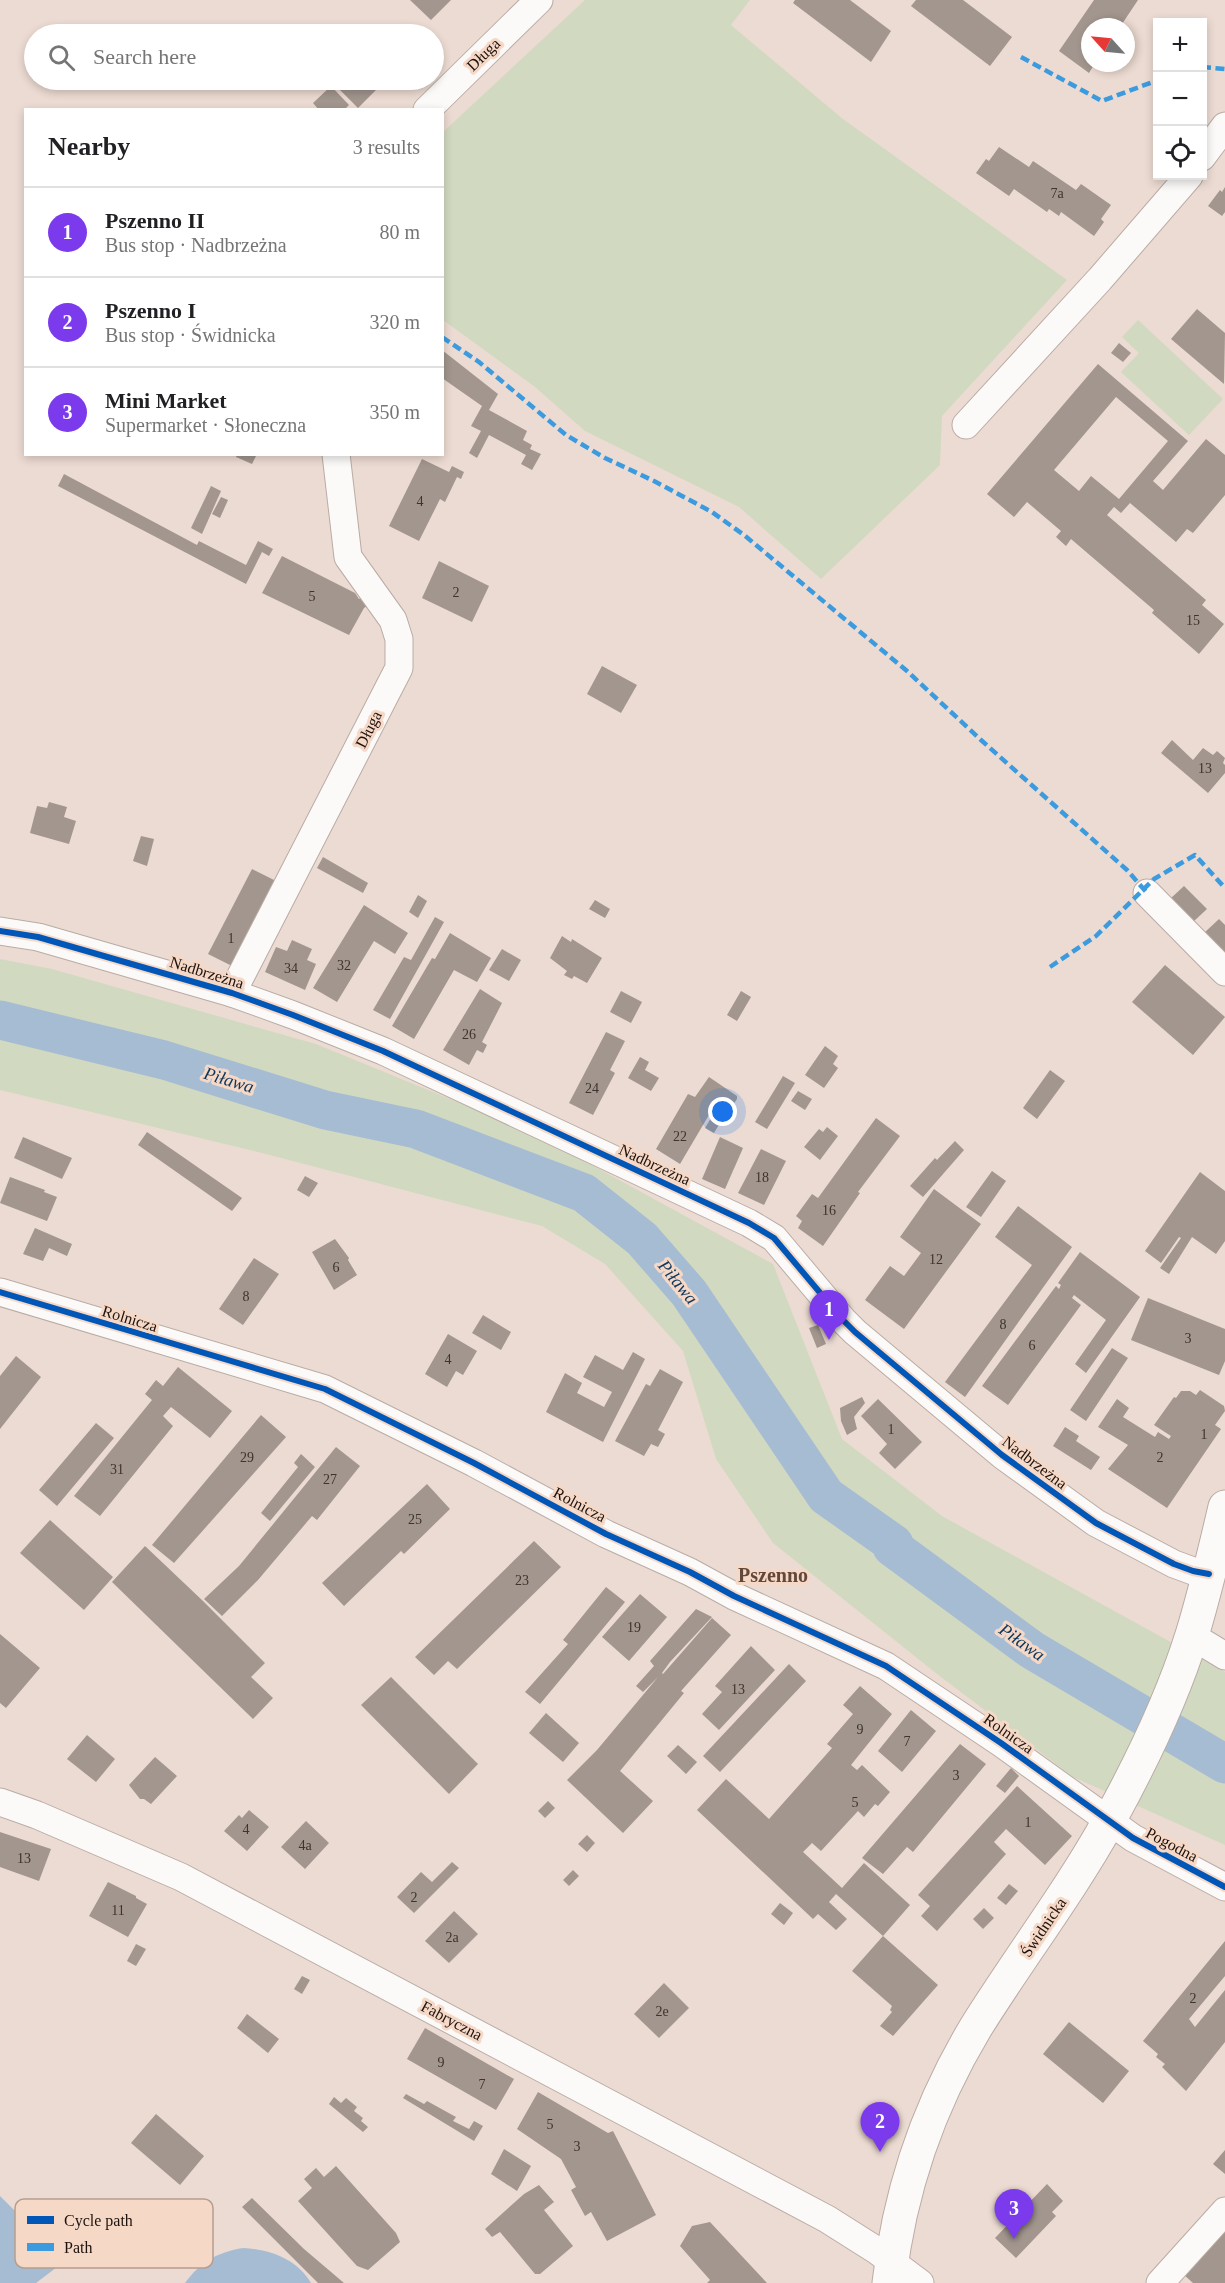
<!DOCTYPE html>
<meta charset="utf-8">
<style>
:root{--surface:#fff;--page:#f2f2f2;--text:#202124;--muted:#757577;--line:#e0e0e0;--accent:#7c3aed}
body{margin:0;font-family:Georgia,serif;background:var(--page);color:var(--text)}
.controls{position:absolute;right:18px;top:18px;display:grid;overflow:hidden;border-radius:0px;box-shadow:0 3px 9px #0003}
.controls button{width:54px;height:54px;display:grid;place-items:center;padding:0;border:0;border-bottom:2px solid var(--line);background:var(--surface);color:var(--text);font:30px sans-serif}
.compass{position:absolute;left:1081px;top:18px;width:54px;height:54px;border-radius:50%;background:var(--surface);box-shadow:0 3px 9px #0003;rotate:297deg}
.you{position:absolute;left:723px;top:1112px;width:21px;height:21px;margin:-15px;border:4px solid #fff;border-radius:50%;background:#1a73e8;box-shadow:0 0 0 9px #1a73e833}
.badge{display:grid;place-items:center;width:39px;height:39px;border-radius:50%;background:var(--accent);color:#fff;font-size:20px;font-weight:700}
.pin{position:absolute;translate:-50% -50px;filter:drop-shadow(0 2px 3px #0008)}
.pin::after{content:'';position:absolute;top:32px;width:21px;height:18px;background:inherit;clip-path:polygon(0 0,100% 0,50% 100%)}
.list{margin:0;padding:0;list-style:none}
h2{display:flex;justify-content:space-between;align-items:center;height:78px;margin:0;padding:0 24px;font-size:26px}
h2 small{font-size:20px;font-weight:400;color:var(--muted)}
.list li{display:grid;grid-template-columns:39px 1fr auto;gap:18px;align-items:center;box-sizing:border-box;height:90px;padding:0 24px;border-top:2px solid var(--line)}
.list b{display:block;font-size:22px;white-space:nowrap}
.list p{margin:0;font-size:20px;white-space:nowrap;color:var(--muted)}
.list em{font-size:20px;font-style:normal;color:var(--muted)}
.icon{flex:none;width:33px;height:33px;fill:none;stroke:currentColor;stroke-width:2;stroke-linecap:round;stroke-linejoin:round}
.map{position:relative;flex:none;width:1225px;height:2283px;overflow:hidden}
.search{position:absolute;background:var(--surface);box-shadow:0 3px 9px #0003;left:24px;top:24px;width:420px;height:66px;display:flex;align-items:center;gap:15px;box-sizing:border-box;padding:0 21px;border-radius:33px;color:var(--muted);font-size:22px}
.panel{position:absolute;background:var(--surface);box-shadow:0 3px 9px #0003;left:24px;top:108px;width:420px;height:348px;border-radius:0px}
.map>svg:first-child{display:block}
</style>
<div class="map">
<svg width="1225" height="2283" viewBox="0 0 1225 2283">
<rect width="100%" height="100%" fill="#ecdbd2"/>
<g fill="#d2d9c1">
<path d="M585,0H750L731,25L843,119L1067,280L942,416L940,465L821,579L739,507L585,431L535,387L443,320V132Z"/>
<path d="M1138,320L1223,399L1189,435L1121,372L1139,353L1122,337Z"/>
<path d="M0,959L52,969L316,1044L533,1133L773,1264L842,1439L942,1516L1225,1672V1845L1073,1777L937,1674L773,1543L716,1459L683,1351L605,1264L542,1226L262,1153L0,1090Z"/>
</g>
<g fill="#a6bcd3">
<path d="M0,2196L65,2261L36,2283H0Z"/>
<path d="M243,2248C270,2249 297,2259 311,2283H185C200,2262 218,2252 243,2248Z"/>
</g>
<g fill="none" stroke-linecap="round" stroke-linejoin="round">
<path stroke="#a6bcd3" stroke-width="39" d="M0,1020L164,1060L325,1110L416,1129L584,1193L642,1239L689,1293L826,1496L894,1544L892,1547L1032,1650L1225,1764"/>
</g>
<g fill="#a2968e" fill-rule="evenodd">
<path d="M410,0H451L431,20Z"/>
<path d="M795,0H850L891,31L871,62L793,3Z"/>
<path d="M916,0H963L1012,37L990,66L911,6Z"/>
<path d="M1094,0H1138L1120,27H1090V63H1095L1089,73L1059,51Z"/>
<path d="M330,80H386L358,108Z"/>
<path d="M331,86L349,105L344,110H319L313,103Z"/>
<path d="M999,147L1029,167L1033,161L1076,190L1081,184L1111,205L1101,219L1104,222L1094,236L1061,212L1059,216L1049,209L1047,212L1014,189L1009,196L976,173L986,159L989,161Z"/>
<path d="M1225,187V212L1222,216L1208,206L1220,190L1222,192Z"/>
<path d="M1197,309L1225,333L1224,384L1171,339Z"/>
<path d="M1119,343L1131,353L1123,362L1111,353Z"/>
<path d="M442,350L498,394L489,410L527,431L523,440L532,445L530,449L541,454L532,470L521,464L526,455L489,435L477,458L469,453L481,431L471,426L482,406L442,378Z"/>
<path d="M1098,364L1188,441L1153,481L1163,490L1206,439L1225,455V495L1193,533L1187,529L1176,542L1130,503L1121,513L1114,507L1107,515L1206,600L1202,605L1224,624L1199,654L1152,613L1154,610L1071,539L1066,546L1056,537L1061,531L1027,502L1014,517L987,494ZM1116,397L1168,441L1119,499L1091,476L1079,491L1054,470Z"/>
<path d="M237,454H257L252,464L236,457Z"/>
<path d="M422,459L449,472L452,466L464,472L461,479L457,477L445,502L440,499L419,541L389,526Z"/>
<path d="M64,474L197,545L199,541L246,565L258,541L273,549L269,556L262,552L246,584L58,486Z"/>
<path d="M211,486L221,491L202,534L191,528Z"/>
<path d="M221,497L228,500L220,518L212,514Z"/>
<path d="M282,556L355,593L359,599L363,597L367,606L364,608L349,635L262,593Z"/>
<path d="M439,561L489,586L472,622L422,598Z"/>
<path d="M602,666L637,685L621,713L587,694Z"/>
<path d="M1172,740L1193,760L1203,748L1213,755L1217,751L1225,758L1223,763L1225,765V773L1208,793L1161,753Z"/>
<path d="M49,802L67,807L64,817L76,821L69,844L30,833L37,806L47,808Z"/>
<path d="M141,836L154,839L147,866L133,861Z"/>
<path d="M323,857L368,883L363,893L317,868Z"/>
<path d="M252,869L280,883L232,966L208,954Z"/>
<path d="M1184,886L1207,909L1193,922L1170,899Z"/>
<path d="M418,895L427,901L418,918L409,912Z"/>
<path d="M595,900L610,909L605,918L589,909Z"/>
<path d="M364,905L408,933L395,954L374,941L337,1002L313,988Z"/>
<path d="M435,917L444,922L390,1019L373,1010L404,957L411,960Z"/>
<path d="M1219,919L1225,925V956L1203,934Z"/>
<path d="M450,933L491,958L477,982L454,970L414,1039L392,1026L432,958L435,959Z"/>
<path d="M562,936L571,942L572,939L602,958L587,983L574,976L572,979L564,975L567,971L550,958Z"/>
<path d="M292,940L312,949L307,960L316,964L305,990L265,972L276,947L287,951Z"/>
<path d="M502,949L521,960L509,981L489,970Z"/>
<path d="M1165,965L1225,1017L1193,1055L1132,1002Z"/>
<path d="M480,989L502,1003L482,1042L487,1045L483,1053L477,1050L469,1065L443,1050Z"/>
<path d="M621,991L642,1002L631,1023L610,1012Z"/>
<path d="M741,991L751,997L737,1021L727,1015Z"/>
<path d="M606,1032L625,1041L610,1070L615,1073L593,1115L569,1103Z"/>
<path d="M825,1046L838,1056L833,1064L838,1068L824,1088L805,1075Z"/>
<path d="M640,1057L649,1062L645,1070L659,1078L651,1091L628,1078Z"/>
<path d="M1050,1070L1065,1081L1037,1119L1023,1108Z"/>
<path d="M783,1076L795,1083L767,1129L755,1122Z"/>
<path d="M709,1077L737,1096V1099L725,1116L713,1108L680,1164L656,1149L688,1094L695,1097Z"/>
<path d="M798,1091L812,1099L805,1110L791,1101Z"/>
<path d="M714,1113L723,1118L714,1133L705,1128Z"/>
<path d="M876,1118L900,1136L858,1192L860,1193L823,1246L798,1228L802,1221L796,1216L812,1194L818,1198Z"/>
<path d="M827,1127L838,1136L820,1160L804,1147L819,1129L823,1132Z"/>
<path d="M147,1132L242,1198L232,1211L138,1145Z"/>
<path d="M23,1137L72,1158L62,1179L14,1158Z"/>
<path d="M720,1137L743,1148L725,1189L702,1179Z"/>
<path d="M955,1141L964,1150L923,1197L910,1186L935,1158L937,1160Z"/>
<path d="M761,1149L786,1161L764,1205L738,1193Z"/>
<path d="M992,1171L1006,1181L981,1217L966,1207Z"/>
<path d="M1200,1172L1225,1191V1241L1216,1254L1192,1237L1169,1274L1160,1268L1181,1238L1179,1237L1161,1263L1145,1251Z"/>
<path d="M305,1176L318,1183L309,1197L297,1190Z"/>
<path d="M10,1177L45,1190L44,1192L57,1197L47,1221L0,1203Z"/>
<path d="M934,1189L981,1224L904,1329L865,1300L890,1266L904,1276L921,1253L900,1237Z"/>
<path d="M1018,1206L1072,1247L965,1397L945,1382L1032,1265L995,1237Z"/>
<path d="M35,1228L72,1244L67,1256L49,1248L43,1261L23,1254Z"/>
<path d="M335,1239L349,1258L348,1260L357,1275L334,1290L312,1252Z"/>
<path d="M1080,1252L1140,1297L1086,1373L1075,1364L1106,1320L1074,1295L1072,1298L1081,1305L1008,1405L982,1386L1056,1286L1059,1289L1061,1285L1058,1283Z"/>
<path d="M254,1258L279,1274L243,1325L219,1309Z"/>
<path d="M1148,1298L1225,1329V1361L1219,1375L1131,1340Z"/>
<path d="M483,1315L511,1332L501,1350L472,1333Z"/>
<path d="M818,1325L826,1344L817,1348L809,1328Z"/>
<path d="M448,1334L477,1351L463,1375L456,1371L447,1387L425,1374Z"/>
<path d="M1112,1348L1128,1358L1086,1421L1070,1410Z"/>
<path d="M633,1352L645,1359L603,1442L546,1412L565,1373L582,1383L577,1393L604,1407L612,1392L583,1377L595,1355L623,1370Z"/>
<path d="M16,1356L41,1377L0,1429V1376Z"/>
<path d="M178,1367L232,1411L210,1438L171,1407L163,1416L173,1426L100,1516L74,1496L152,1400L145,1394L156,1380L163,1386Z"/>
<path d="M660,1369L683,1382L658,1430L665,1434L658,1447L651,1444L644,1456L615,1441L646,1384L650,1386Z"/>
<path d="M1200,1390L1224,1406L1225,1411L1215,1425L1221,1429L1167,1508L1108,1469L1128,1445L1098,1427L1117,1399L1129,1408L1123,1417L1155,1437L1158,1432L1169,1439L1171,1436L1154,1425L1174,1397L1176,1398L1181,1391H1190L1196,1395Z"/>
<path d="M862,1397L865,1403L854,1417L857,1429L847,1435L841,1421L840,1408Z"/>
<path d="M878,1399L922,1442L895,1469L879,1453L887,1444L861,1416Z"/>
<path d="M261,1415L286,1437L174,1563L152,1545Z"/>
<path d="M96,1423L114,1438L57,1506L39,1490Z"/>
<path d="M1065,1427L1079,1436L1076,1441L1100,1457L1091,1470L1053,1446Z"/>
<path d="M336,1447L360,1466L317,1520L312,1516L258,1580L222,1616L204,1599L239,1566Z"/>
<path d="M301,1454L315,1467L270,1521L261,1513L298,1467L294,1463Z"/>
<path d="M427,1484L450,1509L404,1554L401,1551L344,1606L322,1583Z"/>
<path d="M50,1520L113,1577L84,1610L20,1553Z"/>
<path d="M534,1541L561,1567L457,1669L448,1661L434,1675L415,1657Z"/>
<path d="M145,1546L203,1601L265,1663L251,1677L273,1698L253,1719L112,1582Z"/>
<path d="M606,1587L625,1602L540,1704L525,1692L568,1644L563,1640Z"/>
<path d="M640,1594L667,1617L629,1661L602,1637Z"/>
<path d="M696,1609L712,1617L670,1662L662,1673L663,1674L712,1618L731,1635L681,1691L684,1693L620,1771L653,1801L623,1833L567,1780L597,1750L658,1677L643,1692L636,1686L654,1666L650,1661Z"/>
<path d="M0,1634L40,1668L6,1708L0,1703Z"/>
<path d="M751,1646L775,1670L719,1730L702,1714L722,1692L715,1686Z"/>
<path d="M789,1664L806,1681L720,1772L703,1756Z"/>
<path d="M391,1677L478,1764L449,1794L361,1705Z"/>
<path d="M860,1686L892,1714L851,1765L857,1770L862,1765L890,1792L878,1806L875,1804L864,1817L858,1811L821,1851L812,1843L803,1852L842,1888L864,1863L910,1905L883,1936L938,1985L893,2036L880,2026L892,2012L890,2010L892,2006L852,1971L883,1936L836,1894L829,1902L847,1919L836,1930L818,1914L813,1919L697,1810L726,1779L769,1819L832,1748L827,1744L853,1714L843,1705Z"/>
<path d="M911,1710L936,1731L902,1772L878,1751Z"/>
<path d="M546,1713L579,1743L563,1762L529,1733Z"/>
<path d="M87,1735L115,1759L96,1782L67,1759Z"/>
<path d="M960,1744L986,1764L913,1852L907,1847L883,1874L862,1858Z"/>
<path d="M678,1745L697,1762L686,1774L667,1756Z"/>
<path d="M155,1757L177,1776L151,1804L144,1799H140L129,1785Z"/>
<path d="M1011,1768L1019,1776L1005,1793L996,1786Z"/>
<path d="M1017,1786L1072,1836L1045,1865L1006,1829L994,1842L1006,1854L937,1931L921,1916L930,1906L918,1895Z"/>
<path d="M548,1801L555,1808L545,1818L538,1811Z"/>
<path d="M249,1810L269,1827L247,1851L224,1831L239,1815L242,1818Z"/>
<path d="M306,1821L329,1843L305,1869L281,1847Z"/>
<path d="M0,1832L51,1849L39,1881L0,1867Z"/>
<path d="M587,1835L595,1843L587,1852L578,1844Z"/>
<path d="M452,1862L459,1868L414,1913L397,1897L421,1872L432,1882Z"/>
<path d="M573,1870L579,1876L569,1886L563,1880Z"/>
<path d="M108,1882L136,1896V1898L147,1904L128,1937L89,1916Z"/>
<path d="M1009,1884L1018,1891L1006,1905L997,1898Z"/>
<path d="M780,1903L793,1913L784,1925L771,1914Z"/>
<path d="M984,1908L994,1918L983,1929L973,1919Z"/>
<path d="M454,1911L478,1934L449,1963L425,1941Z"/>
<path d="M1225,1941V1976L1189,2019L1195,2027L1225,1990V2042L1186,2091L1162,2067L1165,2064L1156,2057L1158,2054L1143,2041Z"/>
<path d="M136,1944L146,1949L136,1966L127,1961Z"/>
<path d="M302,1976L310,1980L302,1994L294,1989Z"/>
<path d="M664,1983L689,2008L659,2038L634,2014Z"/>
<path d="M247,2014L279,2039L268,2053L237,2028Z"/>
<path d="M1069,2022L1129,2071L1103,2103L1043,2054Z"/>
<path d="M425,2028L514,2079L496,2110L407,2059Z"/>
<path d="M538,2092L608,2133L613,2131L656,2215L607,2241L591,2212L585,2216L571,2190L576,2187L561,2159L517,2129Z"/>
<path d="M406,2094L424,2104L427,2101L456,2117L453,2121L469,2129L474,2121L483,2126L474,2141L403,2098Z"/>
<path d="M334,2097L341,2103L346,2098L357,2107L354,2111L363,2118L361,2121L368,2127L363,2132L329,2104Z"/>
<path d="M156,2114L204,2156L180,2185L131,2143Z"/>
<path d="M504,2149L531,2166L517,2191L491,2174Z"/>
<path d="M1225,2150V2174L1213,2164Z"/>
<path d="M336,2166L396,2233L400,2242L368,2270L357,2266L298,2201L312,2188L304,2179L316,2168L324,2177Z"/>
<path d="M1047,2184L1063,2201L1052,2212L1056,2216L1016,2258L995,2238Z"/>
<path d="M539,2185L554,2202L544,2210L573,2246L540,2274H535L500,2232L492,2237L485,2229L524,2194Z"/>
<path d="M252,2198L304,2249L344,2283H318L242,2207Z"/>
<path d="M710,2222L767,2283H707L710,2280L680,2246L692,2226Z"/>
<path d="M1225,2226V2283H1193L1183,2274Z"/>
</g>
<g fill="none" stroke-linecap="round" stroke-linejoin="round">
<defs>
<g id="minor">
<path d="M427,110L539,0"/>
<path d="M1202,157L1225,126"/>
<path d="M966,425L1100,279L1189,176"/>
<path d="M1147,893L1225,972"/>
<path d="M0,931L38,937L232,993L293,1015L383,1051L749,1223L774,1238L843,1320L855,1332L1002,1455L1096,1523L1174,1564L1193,1571L1209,1574"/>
<path d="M232,993L399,668V639L393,620L348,557L336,454"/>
<path d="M0,1292L325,1389L474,1463L606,1534L690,1572L734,1596L886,1666L1001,1743L1133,1838L1225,1887"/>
<path d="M1192,1636L1225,1656"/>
<path d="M0,1802L37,1815L181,1877L827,2219L876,2250L920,2283"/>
<path d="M1160,2283L1225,2211"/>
</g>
<path id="major" d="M889,2283C899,2193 929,2105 976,2027C1019,1958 1069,1893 1109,1821C1141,1763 1172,1699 1192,1635C1205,1593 1215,1550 1225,1507"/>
</defs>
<use href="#minor" stroke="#b9aca5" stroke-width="29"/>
<use href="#major" stroke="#b9aca5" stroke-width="35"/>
<use href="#minor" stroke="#fcfaf8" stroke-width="27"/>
<use href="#major" stroke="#fcfaf8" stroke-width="33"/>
<g stroke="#3c9ade" stroke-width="4.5" stroke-dasharray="9 4.5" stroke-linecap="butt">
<path d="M1021,57L1102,101L1158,80"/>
<path d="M1202,67L1225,69"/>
<path d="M442,337L479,362L566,435L605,458L654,481L712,512L744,535L907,671L981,740L1127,870L1147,893"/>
<path d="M1050,967L1096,936L1154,879L1195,855L1225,888"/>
</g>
<defs>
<g id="cycleway">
<path d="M0,931L38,937L232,993L293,1015L383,1051L749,1223L774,1238L843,1320L855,1332L1002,1455L1096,1523L1174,1564L1193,1571L1209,1574"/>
<path d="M0,1292L325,1389L474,1463L606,1534L690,1572L734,1596L886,1666L1001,1743L1133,1838L1225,1887"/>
</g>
</defs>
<use href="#cycleway" stroke="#f6d8c7" stroke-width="10"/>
<use href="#cycleway" stroke="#0057b8" stroke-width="6"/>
</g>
<g text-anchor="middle" stroke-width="6" stroke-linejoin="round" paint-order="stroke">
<g font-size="14" fill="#3e332d">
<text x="1057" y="198">7a</text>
<text x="420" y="506">4</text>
<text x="456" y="597">2</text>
<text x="312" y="601">5</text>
<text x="1193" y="625">15</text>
<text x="1205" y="773">13</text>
<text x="231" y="943">1</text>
<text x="344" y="970">32</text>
<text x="291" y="973">34</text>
<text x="469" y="1039">26</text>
<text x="592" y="1093">24</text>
<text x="680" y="1141">22</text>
<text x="762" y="1182">18</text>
<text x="829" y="1215">16</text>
<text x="936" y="1264">12</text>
<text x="336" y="1272">6</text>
<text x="246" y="1301">8</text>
<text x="1003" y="1329">8</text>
<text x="1188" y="1343">3</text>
<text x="1032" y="1350">6</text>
<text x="448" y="1364">4</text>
<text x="891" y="1434">1</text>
<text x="1204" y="1439">1</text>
<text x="247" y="1462">29</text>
<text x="1160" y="1462">2</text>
<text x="117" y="1474">31</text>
<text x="330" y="1484">27</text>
<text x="415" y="1524">25</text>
<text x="522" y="1585">23</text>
<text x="634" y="1632">19</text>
<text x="738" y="1694">13</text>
<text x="860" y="1734">9</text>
<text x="907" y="1746">7</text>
<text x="956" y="1780">3</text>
<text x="855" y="1807">5</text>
<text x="1028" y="1827">1</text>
<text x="246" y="1834">4</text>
<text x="305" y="1850">4a</text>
<text x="24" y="1863">13</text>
<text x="414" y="1902">2</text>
<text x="118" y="1915">11</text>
<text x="452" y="1942">2a</text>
<text x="1193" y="2003">2</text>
<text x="662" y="2016">2e</text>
<text x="441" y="2067">9</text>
<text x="482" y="2089">7</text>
<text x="550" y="2129">5</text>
<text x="577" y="2151">3</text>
</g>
<g font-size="16" fill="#1d120d" stroke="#f6d8c7">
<text transform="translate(483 54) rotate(-44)" y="6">Długa</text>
<text transform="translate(368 729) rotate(-63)" y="6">Długa</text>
<text transform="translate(207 972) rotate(17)" y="6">Nadbrzeżna</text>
<text transform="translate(655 1164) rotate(25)" y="6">Nadbrzeżna</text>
<text transform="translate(130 1318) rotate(17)" y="6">Rolnicza</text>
<text transform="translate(1035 1462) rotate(37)" y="6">Nadbrzeżna</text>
<text transform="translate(580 1504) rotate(28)" y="6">Rolnicza</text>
<text transform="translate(1009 1733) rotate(35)" y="6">Rolnicza</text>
<text transform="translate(1172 1844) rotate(28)" y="6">Pogodna</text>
<text transform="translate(1043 1927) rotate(-56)" y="6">Świdnicka</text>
<text transform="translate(452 2020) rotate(28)" y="6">Fabryczna</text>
</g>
<g font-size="18" font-style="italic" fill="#0d375c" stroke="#f6d8c7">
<text transform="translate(229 1080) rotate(17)" y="6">Piława</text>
<text transform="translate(678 1282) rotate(51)" y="6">Piława</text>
<text transform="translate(1022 1642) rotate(35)" y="6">Piława</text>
</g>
<g font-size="20" font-weight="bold" fill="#61483a" stroke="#f6d8c7">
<text x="773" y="1582">Pszenno</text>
</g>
</g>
<rect x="15" y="2199" width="198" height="69" rx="9" fill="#f6d8c7" stroke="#b59d8f" stroke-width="1.5"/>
<rect x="27" y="2216" width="27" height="8" fill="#0057b8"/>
<rect x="27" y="2243" width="27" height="8" fill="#3c9ade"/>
<g font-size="16" fill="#1d120d">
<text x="64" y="2226">Cycle path</text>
<text x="64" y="2253">Path</text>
</g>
</svg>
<div class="controls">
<button>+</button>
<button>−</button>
<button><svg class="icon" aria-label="locate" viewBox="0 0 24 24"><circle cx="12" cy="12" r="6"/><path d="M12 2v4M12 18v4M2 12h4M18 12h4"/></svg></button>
</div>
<svg class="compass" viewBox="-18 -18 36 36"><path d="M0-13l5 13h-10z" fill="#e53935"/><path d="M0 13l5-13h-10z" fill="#757577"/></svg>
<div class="you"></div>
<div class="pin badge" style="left:829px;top:1340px">1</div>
<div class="pin badge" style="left:880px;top:2152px">2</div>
<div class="pin badge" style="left:1014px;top:2239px">3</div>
<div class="search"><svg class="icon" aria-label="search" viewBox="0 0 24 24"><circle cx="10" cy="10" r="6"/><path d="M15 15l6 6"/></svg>Search here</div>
<section class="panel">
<h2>Nearby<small>3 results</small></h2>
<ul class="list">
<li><span class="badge">1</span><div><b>Pszenno II</b><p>Bus stop · Nadbrzeżna</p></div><em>80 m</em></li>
<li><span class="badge">2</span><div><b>Pszenno I</b><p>Bus stop · Świdnicka</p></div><em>320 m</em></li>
<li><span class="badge">3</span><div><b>Mini Market</b><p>Supermarket · Słoneczna</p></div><em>350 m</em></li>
</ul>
</section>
</div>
